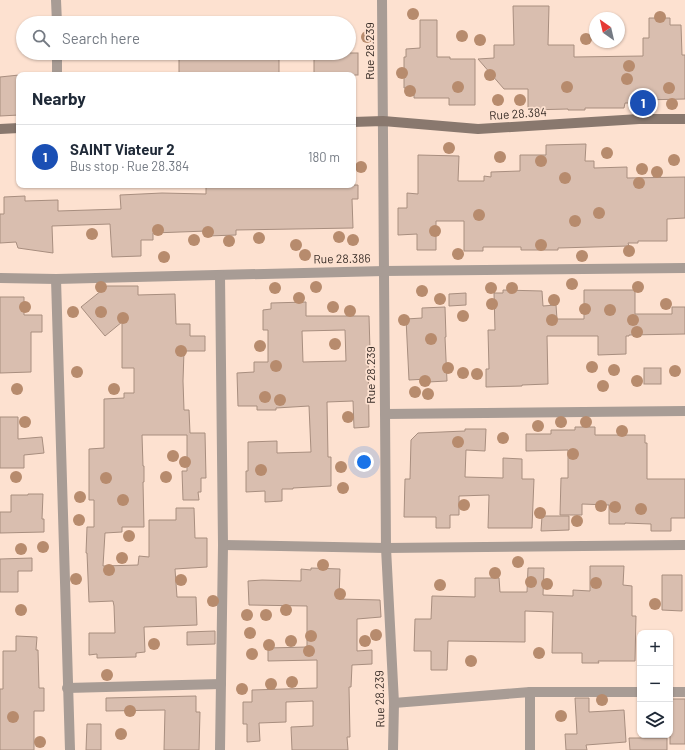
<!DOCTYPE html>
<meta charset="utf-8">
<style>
:root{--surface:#fff;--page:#f2f2f3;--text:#1f2937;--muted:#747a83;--line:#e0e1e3;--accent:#2563eb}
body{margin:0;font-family:Barlow,sans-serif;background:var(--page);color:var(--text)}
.controls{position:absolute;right:12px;bottom:12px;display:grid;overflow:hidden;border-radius:8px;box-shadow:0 1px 3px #0004}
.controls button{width:36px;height:36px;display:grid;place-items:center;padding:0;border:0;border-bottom:1px solid var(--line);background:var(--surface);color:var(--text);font:20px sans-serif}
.compass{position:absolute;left:589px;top:12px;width:36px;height:36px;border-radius:50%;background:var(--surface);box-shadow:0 1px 3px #0004;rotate:326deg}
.you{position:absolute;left:364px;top:462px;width:14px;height:14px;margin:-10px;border:3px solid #fff;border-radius:50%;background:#1a73e8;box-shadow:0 0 0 6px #1a73e833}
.badge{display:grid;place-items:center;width:26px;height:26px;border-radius:50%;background:var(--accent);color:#fff;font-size:13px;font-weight:700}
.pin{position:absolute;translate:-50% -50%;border:2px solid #fff;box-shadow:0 1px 4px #0006}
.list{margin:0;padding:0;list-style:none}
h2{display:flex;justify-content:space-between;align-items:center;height:52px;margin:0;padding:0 16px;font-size:17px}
h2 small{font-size:13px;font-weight:400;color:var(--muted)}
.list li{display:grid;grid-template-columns:26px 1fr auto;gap:12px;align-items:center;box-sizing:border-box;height:64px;padding:0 16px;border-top:1px solid var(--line)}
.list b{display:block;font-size:15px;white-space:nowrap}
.list p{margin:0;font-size:13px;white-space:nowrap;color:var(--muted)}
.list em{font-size:13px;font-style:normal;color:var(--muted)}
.icon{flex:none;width:22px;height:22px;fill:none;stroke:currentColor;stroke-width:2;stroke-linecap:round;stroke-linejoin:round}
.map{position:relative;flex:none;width:685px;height:750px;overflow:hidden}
.search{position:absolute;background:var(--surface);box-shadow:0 1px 3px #0004;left:16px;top:16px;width:340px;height:44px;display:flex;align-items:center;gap:10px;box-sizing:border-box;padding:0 14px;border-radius:22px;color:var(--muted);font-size:15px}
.panel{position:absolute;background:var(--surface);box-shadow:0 1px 3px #0004;left:16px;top:72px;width:340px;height:116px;border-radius:8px}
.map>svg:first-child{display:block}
</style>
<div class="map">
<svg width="685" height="750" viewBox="0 0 685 750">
<rect width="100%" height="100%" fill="#fde1d0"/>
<g fill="#d9beaf" stroke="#a88e7f" fill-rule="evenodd">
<path d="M513,6H549L548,45H574V57L643,56V38H649V18H670V25H681L682,55H685V99L642,100L641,103H625L624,108H585V110H568V109L528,110V89H504L478,59L494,58V45H514Z"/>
<path d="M420,20H437V57H450V59H475V105H449V98H414V88H404V57H406V49L420,48Z"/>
<rect x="179" y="53" width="100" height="22"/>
<rect x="314" y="53" width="44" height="22"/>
<path d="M19,75V115L0,116V77Z"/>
<path d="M586,144L585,161H594V168L627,167V178L685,177V218L667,219V241H638V243H628L629,246L558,248V250H521V247H483V251H464V221H436V250H417V234L398,235V208H407V193L418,194V155L459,156L458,181H484V176L491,177V172L520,171V155H546V145Z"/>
<path d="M206,185H358V199H352L353,228L236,230V235L207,236V231L153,233V240H141V256L112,257L110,224L52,226L53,253L18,248L16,242L0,243V214H4V197L25,196V201L58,200V211L121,209L120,195L162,193L206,194Z"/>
<path d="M107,286H138V295L175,294L176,324H190V336H205V351H184L183,381L184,410H189L190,433H205L206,478H201V492H198L199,500H183L182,471H187V435H142L143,466H144V482H143L144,527H122V532L105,533L103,566L138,565L139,556L149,557V520H176V508H194L195,538H207V567L175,569L177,597H196L197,625L144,627L145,652L136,653V657L97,658V654L89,655V633H115L114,606L113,601L89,602L87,553H86L87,527H94V500H89V449L104,448V399L124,398V393H134V368H122V322L105,336L81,307Z"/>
<path d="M503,290L542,291L543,306L556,305L557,319H584V290H635V314H672V307H685V334L629,335V336H626V354L598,355V336H547L548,384L522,385V386L486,387V369H489L488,330H495L494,293H503Z"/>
<path d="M466,293V305L449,306V294Z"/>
<path d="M0,297H24V315H42V332H31V372L0,373Z"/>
<path d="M306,302V316H369L370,350H368L369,427L354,428L353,401L327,402L328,457H331V486L293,488V489H282V501L265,502V491L246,492V471H248V442L277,441V453L311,452L309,406L276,408V410H257V406H238L237,373L254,372V362H268V330H263V310L271,309V303ZM345,330L346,361L303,362L302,331Z"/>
<path d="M445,307L446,337H445L447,381L428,382V379L409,380L406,319L422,318V308Z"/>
<rect x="644" y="368" width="17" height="16"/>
<path d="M0,417H18V439L42,437L44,453L24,455V468H0Z"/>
<path d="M575,427H595V435H645V443H647V479H685V518H671V531H651V524L625,523V524H609V505L582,504V515H560L561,478H568V450L526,451V434H551V430H575Z"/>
<path d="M465,429H486L485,451L466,450L465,477L503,478V458L522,459V479H534L532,528H488L489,495L459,496V515H450V528H436V517H404L405,479H410L411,440L418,433L465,431Z"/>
<path d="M28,494H43L42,519H44V532L0,533V512H11V495H28Z"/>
<path d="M542,516H569V530L541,531Z"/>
<path d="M32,558V571H18V592H0V559Z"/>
<path d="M590,566H624L623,585L632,586V616H636L635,661H598L599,663H582V653H552L553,612L525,611V642L448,641L447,670H431V651H414L415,619H431L432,596L475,597V578H499L500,592H527L528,568H544L543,595L573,596V590L590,591Z"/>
<path d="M311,568L340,569L339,599L380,600L381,617L357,619V651L372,650V664L352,665L351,687H349L350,737H347L348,750H292L291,727L313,726V701L286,702V722L259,723L260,741L247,742V724H243V702H252V690L317,688V660L268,661V648L307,647V606L249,605L248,581L262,580L301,581V569L311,570Z"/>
<path d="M662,575H682V611L662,610Z"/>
<path d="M215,631V644L187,645V632Z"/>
<path d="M16,636L37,637L36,650H38L39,688H44V711H34V750H0V689H3V651H16Z"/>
<path d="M196,696V712H200L199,750H164L165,710L106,711V698Z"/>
<path d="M575,698H589V712L624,710L626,742L586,745L587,750H566L565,734H577Z"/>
<rect x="670" y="699" width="15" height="45"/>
<path d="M87,724H101V750H86Z"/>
<path d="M629,738H667V750H630Z"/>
</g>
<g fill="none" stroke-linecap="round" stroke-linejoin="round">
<g stroke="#a89c95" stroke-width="10">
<path d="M56,0L57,23"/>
<path d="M382,0L386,548L394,703L393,750"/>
<path d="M57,53V75"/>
<path d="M0,278L56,279L384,271L685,268"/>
<path d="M56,279L70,750"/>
<path d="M385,414L685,411"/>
<path d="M223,545L386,548L685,545"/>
<path d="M67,688L221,684"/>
<path d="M530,692V750"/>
<path d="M670,692H685"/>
<path d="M394,703L530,692H640"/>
<path d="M220,750L223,545L220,275"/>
</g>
<g stroke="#89786e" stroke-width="10">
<path d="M353,122L383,121L478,129L639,119H685"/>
<path d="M0,129L19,128"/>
</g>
</g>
<g fill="#b78b6d">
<circle cx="413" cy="14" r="6"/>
<circle cx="660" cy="17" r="6"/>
<circle cx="462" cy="36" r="6"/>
<circle cx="367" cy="37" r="6"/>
<circle cx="586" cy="39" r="6"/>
<circle cx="480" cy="40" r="6"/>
<circle cx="629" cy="66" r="6"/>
<circle cx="402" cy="73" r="6"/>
<circle cx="490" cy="75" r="6"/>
<circle cx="627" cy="79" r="6"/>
<circle cx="458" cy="87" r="6"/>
<circle cx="567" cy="87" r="6"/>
<circle cx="669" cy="88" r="6"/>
<circle cx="410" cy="91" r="6"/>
<circle cx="498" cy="100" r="6"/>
<circle cx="520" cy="100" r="6"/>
<circle cx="672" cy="104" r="6"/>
<circle cx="449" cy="148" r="6"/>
<circle cx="607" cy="153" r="6"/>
<circle cx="500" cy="157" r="6"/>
<circle cx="674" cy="160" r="6"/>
<circle cx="541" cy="161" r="6"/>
<circle cx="361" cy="167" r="6"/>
<circle cx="642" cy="169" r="6"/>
<circle cx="657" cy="172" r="6"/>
<circle cx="565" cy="178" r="6"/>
<circle cx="639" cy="183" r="6"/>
<circle cx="599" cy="213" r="6"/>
<circle cx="479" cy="215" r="6"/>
<circle cx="575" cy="221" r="6"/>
<circle cx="158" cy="230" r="6"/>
<circle cx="435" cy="231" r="6"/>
<circle cx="208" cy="232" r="6"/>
<circle cx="92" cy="234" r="6"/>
<circle cx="339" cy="237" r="6"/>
<circle cx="259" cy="238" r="6"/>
<circle cx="194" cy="240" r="6"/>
<circle cx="353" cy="240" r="6"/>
<circle cx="229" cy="241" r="6"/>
<circle cx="296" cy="245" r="6"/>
<circle cx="541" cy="245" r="6"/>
<circle cx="629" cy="251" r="6"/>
<circle cx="458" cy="254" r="6"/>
<circle cx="305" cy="255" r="6"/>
<circle cx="582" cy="256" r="6"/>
<circle cx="164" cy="257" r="6"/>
<circle cx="572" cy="284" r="6"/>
<circle cx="101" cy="287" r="6"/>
<circle cx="316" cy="287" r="6"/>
<circle cx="638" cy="287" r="6"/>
<circle cx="275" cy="288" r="6"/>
<circle cx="491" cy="288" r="6"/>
<circle cx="512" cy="288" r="6"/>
<circle cx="422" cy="291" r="6"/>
<circle cx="299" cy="298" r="6"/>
<circle cx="440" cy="299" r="6"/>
<circle cx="554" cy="300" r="6"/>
<circle cx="492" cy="304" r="6"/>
<circle cx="666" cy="304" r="6"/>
<circle cx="25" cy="307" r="6"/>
<circle cx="333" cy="307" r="6"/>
<circle cx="585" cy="309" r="6"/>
<circle cx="610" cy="310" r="6"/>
<circle cx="350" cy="311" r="6"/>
<circle cx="73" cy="312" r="6"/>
<circle cx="101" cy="312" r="6"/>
<circle cx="463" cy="316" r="6"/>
<circle cx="123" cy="318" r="6"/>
<circle cx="404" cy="320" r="6"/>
<circle cx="552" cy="320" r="6"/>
<circle cx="633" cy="320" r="6"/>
<circle cx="637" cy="332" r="6"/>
<circle cx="431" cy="339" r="6"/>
<circle cx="335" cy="344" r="6"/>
<circle cx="260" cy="346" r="6"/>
<circle cx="181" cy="351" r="6"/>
<circle cx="276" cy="366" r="6"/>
<circle cx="592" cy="367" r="6"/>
<circle cx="448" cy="368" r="6"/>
<circle cx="614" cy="370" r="6"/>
<circle cx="675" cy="371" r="6"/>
<circle cx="77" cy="372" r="6"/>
<circle cx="463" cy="373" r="6"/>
<circle cx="477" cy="374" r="6"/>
<circle cx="425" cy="381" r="6"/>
<circle cx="637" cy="381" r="6"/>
<circle cx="603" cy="386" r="6"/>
<circle cx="17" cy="389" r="6"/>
<circle cx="114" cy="389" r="6"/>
<circle cx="415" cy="392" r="6"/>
<circle cx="428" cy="394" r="6"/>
<circle cx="265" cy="397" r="6"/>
<circle cx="280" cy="400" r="6"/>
<circle cx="348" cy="417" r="6"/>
<circle cx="25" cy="422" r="6"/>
<circle cx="561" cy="422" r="6"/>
<circle cx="586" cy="422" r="6"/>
<circle cx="538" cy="426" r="6"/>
<circle cx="622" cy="431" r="6"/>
<circle cx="503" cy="438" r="6"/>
<circle cx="458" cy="442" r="6"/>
<circle cx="573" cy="454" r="6"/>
<circle cx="173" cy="456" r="6"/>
<circle cx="185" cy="462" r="6"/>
<circle cx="341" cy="467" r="6"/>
<circle cx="261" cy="470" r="6"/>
<circle cx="16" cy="477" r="6"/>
<circle cx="166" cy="477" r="6"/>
<circle cx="106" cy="478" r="6"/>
<circle cx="343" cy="488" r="6"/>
<circle cx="80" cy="497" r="6"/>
<circle cx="123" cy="500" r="6"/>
<circle cx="464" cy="505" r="6"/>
<circle cx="601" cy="506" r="6"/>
<circle cx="615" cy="507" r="6"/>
<circle cx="641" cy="509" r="6"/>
<circle cx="540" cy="513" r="6"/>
<circle cx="79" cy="520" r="6"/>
<circle cx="577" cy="521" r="6"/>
<circle cx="129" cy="536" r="6"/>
<circle cx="43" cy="547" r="6"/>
<circle cx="21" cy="549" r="6"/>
<circle cx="122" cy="558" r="6"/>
<circle cx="518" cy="562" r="6"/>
<circle cx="323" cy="565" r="6"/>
<circle cx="109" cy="570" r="6"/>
<circle cx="495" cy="573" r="6"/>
<circle cx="76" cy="579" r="6"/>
<circle cx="181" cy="580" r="6"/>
<circle cx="531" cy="582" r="6"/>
<circle cx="596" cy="583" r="6"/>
<circle cx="547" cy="584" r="6"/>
<circle cx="440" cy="585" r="6"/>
<circle cx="340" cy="594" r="6"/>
<circle cx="213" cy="601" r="6"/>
<circle cx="655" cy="604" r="6"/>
<circle cx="21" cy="610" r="6"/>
<circle cx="286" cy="610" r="6"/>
<circle cx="247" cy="615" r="6"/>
<circle cx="266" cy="615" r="6"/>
<circle cx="250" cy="633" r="6"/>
<circle cx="376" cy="635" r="6"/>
<circle cx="311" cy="636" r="6"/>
<circle cx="291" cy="641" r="6"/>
<circle cx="365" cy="641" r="6"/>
<circle cx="154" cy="644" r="6"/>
<circle cx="269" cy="645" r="6"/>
<circle cx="309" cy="651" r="6"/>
<circle cx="539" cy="653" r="6"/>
<circle cx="252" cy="654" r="6"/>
<circle cx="471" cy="661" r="6"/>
<circle cx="107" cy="675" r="6"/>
<circle cx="292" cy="682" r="6"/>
<circle cx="271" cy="684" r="6"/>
<circle cx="242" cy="689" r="6"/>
<circle cx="602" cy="700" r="6"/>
<circle cx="130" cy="711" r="6"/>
<circle cx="561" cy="716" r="6"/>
<circle cx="13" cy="717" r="6"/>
<circle cx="121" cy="734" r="6"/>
<circle cx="40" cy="742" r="6"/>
</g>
<g text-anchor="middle" stroke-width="3.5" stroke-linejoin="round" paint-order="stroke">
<g font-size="12" fill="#382d27" stroke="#fde1d0">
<text transform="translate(370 51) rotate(-90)" y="4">Rue 28.239</text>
<text transform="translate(518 114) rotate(-4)" y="4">Rue 28.384</text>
<text transform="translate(342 259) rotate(-1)" y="4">Rue 28.386</text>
<text transform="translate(371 375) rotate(-90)" y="4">Rue 28.239</text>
<text transform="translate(380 699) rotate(-91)" y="4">Rue 28.239</text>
</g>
</g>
</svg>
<div class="controls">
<button>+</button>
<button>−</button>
<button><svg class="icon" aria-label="layers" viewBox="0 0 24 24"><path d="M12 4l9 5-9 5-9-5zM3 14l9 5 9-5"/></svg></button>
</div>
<svg class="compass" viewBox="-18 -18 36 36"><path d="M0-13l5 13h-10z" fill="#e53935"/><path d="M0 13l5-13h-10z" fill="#747a83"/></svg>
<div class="you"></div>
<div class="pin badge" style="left:643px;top:103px;background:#1a4fb4">1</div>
<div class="search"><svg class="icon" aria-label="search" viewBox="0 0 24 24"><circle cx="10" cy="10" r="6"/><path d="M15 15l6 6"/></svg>Search here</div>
<section class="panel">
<h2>Nearby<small></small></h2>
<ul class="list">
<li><span class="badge" style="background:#1a4fb4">1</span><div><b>SAINT Viateur 2</b><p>Bus stop · Rue 28.384</p></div><em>180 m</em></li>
</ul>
</section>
</div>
